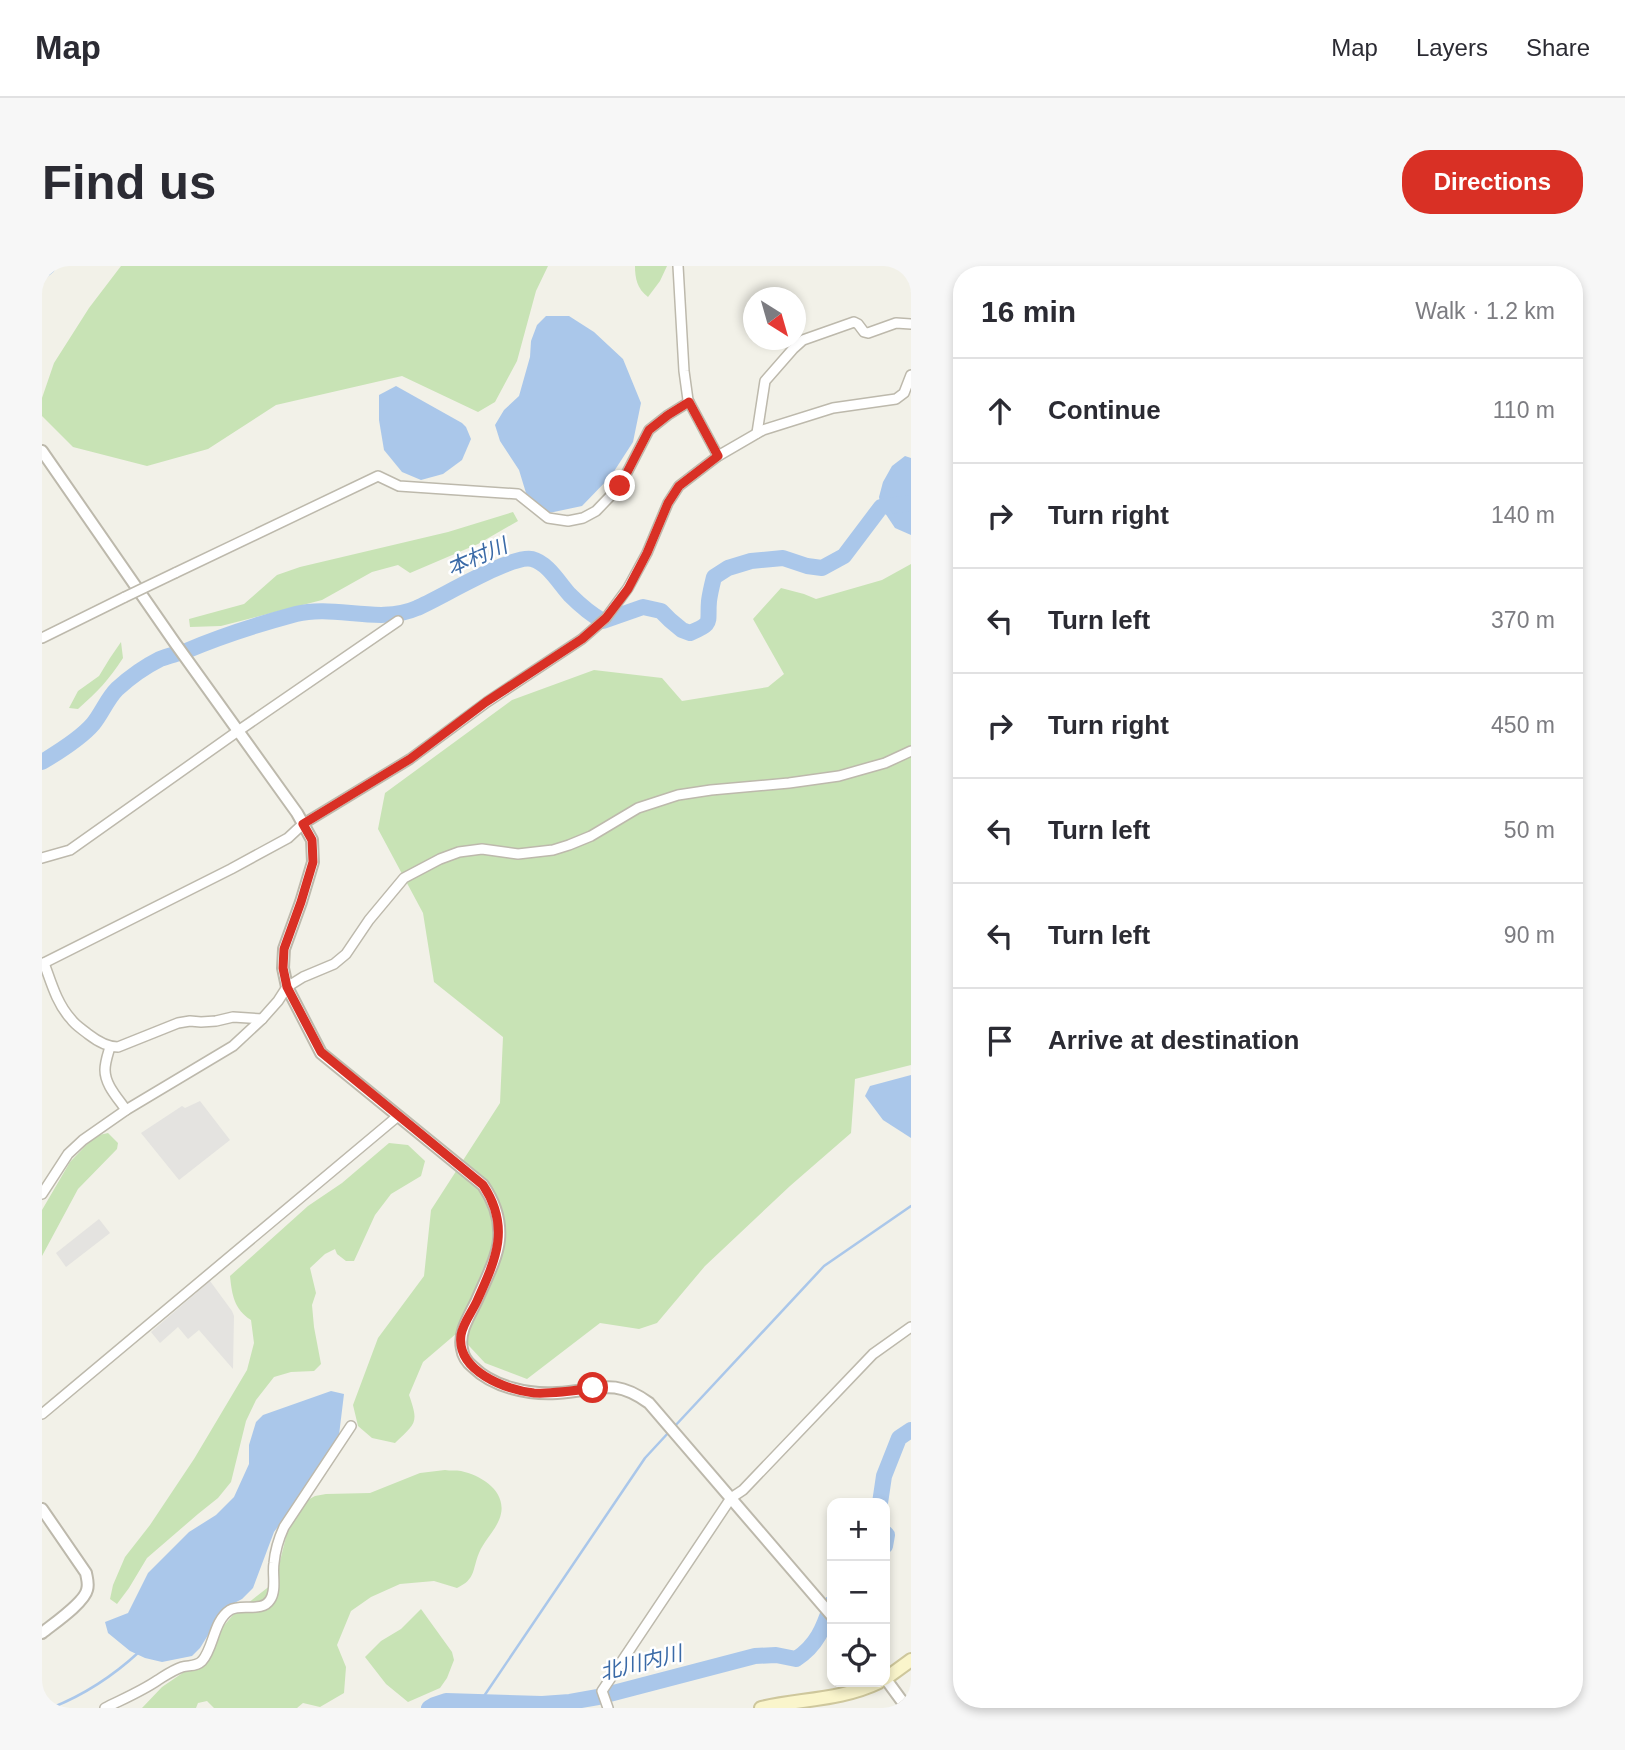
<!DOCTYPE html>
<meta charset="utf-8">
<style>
:root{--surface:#fff;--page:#f7f7f7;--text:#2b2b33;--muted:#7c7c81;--line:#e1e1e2;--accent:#d93025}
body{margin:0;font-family:Helvetica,"Noto Sans JP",sans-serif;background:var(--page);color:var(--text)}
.controls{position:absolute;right:21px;bottom:21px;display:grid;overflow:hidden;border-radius:14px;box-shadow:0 4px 10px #0003}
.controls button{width:63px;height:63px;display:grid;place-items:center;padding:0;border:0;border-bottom:2px solid var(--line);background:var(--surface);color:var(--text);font:35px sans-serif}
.compass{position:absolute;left:701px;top:21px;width:63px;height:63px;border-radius:50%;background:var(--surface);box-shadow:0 4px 10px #0003;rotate:143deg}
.stop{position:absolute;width:21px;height:21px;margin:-16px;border:5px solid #d93025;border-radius:50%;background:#fff}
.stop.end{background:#d93025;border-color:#fff;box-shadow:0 2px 7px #0008}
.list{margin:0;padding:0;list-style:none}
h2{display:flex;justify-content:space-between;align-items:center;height:91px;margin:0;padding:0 28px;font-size:30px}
h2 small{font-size:23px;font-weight:400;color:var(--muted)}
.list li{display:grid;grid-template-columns:46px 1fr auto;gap:21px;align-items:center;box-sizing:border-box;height:105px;padding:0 28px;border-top:2px solid var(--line)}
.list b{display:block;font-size:26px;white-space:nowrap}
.list em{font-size:23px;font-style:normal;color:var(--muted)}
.icon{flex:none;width:38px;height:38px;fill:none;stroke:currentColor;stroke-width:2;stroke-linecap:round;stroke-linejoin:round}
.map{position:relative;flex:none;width:869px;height:1442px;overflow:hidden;border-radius:28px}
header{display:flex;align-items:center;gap:42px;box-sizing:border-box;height:98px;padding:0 35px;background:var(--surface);border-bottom:2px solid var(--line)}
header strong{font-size:33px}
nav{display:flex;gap:38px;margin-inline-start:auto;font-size:24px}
.intro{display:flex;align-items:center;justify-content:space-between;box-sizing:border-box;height:168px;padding:0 42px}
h1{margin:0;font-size:49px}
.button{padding:18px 32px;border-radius:28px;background:var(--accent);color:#fff;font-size:24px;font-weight:700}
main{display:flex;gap:42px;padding:0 42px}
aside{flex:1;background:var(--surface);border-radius:28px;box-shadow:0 4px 10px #0003}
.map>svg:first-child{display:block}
</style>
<header>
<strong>Map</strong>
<nav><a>Map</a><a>Layers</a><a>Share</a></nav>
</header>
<div class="intro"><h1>Find us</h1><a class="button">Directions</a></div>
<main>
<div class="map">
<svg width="869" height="1442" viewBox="0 0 869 1442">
<rect width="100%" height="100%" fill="#f2f1e8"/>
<g fill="#c8e3b5">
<path d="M79,0H506L494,25L475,95L453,136L436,146L360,110L234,139L166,183L105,200L31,181L0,150V132L12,97L47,42Z"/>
<path d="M593,0H625L618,15L606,31C595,23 593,12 593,0Z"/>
<path d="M471,246L476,255L436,278L368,307L356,299L330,306L280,334L179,360L148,361L147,353L202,338L235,309L258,301L406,266Z"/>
<path d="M869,298V799L813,813L809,867L748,920L663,1000L615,1057L597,1063L558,1057L485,1113L443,1097L415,1067L381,1096L367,1129C377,1157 374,1157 353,1177L330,1172L316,1160L311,1139L336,1072L382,1010L389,944L458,837L461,771L392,716L381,647L336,563L343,527L470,434L552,404L620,412L640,435L726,421L742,408L711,353L739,322L762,328L774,333L840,314Z"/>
<path d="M79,376L81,392C67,414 55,426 36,443L27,442L36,425L57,410L68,392Z"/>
<path d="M66,867L76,877L75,883L36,923L0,990V944L28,896L53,870Z"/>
<path d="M347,877L366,879L383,895L379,910L349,928L333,949L312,995H304L295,988L293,983L283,988L268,1002L274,1027L270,1039L272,1061L279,1098L272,1105L249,1106L232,1111L214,1134L204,1155L189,1216L176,1232L156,1248L105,1292L87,1322L75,1338L68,1333L71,1319L83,1291L108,1259L152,1193L205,1104L212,1077L209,1054C192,1043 190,1029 188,1010L266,940L300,917Z"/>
<path d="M403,1204C408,1205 414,1204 419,1205C442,1210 468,1228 457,1254C452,1266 442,1275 437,1287C430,1304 434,1313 415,1322L392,1315L358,1318L329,1331L309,1345L295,1379L304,1401L302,1427L278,1441L261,1437L255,1442H172L165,1435L156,1437L154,1442H100L120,1421L158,1395L178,1364L192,1348L229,1319L236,1303L245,1267L262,1236L273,1230L284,1228L328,1227L378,1207Z"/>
<path d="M379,1343L410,1386L412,1394L405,1412L398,1422L366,1436L344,1418L323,1391L339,1375L359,1363Z"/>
</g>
<g fill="#e4e3e0">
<path d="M158,835L188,874L137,914L99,867L140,840L143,842Z"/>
<path d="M57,953L68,967L24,1001L14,987Z"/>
<path d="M168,1015L190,1045L192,1050L191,1103L157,1064L146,1073L136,1061L118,1077L109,1066Z"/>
</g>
<g fill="#aac7ea">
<path d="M504,50H527L552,66L581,93L599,137L591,176L569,210L540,240L507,247L484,227L477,204L458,175L453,159L462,144L477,130L488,91L489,75L495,59Z"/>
<path d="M354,120L420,157L424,161L429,173L420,194L401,208L379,214L360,206L342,184L337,154V129Z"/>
<path d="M863,190L869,192V269L853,262L839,241L837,231L841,216L850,200Z"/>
<path d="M869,809V872L841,854L823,830L828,820Z"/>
<path d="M289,1125L302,1128L297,1169L261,1228L232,1266L211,1322L200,1333L183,1342L158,1382L150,1390L120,1396L103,1392L88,1385L66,1367L63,1356L86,1347L106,1307L147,1266L174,1249L192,1231L207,1198V1179L214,1156L221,1149Z"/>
</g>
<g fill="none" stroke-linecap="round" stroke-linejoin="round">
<g stroke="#aac7ea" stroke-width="2.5">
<path d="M632,1161L782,1000L869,940"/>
<path d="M438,1436L603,1192L627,1166"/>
<path d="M9,1442C42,1429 71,1410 97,1386"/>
</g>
<g stroke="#aac7ea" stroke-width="16">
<path d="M0,5L6,0"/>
<path d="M0,496C15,487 40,471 51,458C60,447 65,433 75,423C87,412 104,400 118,393C126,390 135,388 144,385C179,370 217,358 254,348C293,338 337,359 375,342C397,333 470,288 490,293C506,297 517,317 528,329C538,339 548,348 561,355L601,341L619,345L628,354L640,364L648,367C672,357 665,357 667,335C668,327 670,319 672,311L686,302L709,295L741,292L765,300L780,302L802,290L839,241L869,237"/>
<path d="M838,1237L842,1210L857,1172L869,1164"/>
<path d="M843,1267L845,1269L843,1280"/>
<path d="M387,1442L392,1439L404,1435L500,1438L528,1436L556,1431L713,1390L734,1389L754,1393C776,1379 782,1360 790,1337"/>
</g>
<defs>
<g id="minor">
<path d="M636,0L642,105L646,134L676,190"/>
<path d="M715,167L723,115L751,83L761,74L812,56L816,58L822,66L826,67L854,57L869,58"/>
<path d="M133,307L336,210L357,220L476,228L506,252L526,255L541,252L554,245L578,220L607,164L626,149L647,136"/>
<path d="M0,372L83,331"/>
<path d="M0,592L28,584L196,465L356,355"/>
<path d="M2,697C9,716 15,738 29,753C33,759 40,763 46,768C55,775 65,781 76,781L136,757L148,755L159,756L174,755L191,751L220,753"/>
<path d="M0,698L189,603L246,572L261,558L368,493L445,436L540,373L564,352L586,322L605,287L626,237L637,220L676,190L721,164L791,142L854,133L862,127L869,109"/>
<path d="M68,781C66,788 63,796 63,804C63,819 76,832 84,844"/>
<path d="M0,928L26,888L41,874L84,844L191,780L220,753L236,735L245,721L261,711L292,698L304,688L327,654L362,612L398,593L417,586L440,583L476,588L511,584L527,579L549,570L596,542L636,529L669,524L747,517L797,510L843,497L869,485"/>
<path d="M0,1148L356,850"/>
<path d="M63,1442C81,1433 100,1425 116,1414C124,1409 131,1404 140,1401C147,1399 154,1401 160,1395C172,1382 171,1355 188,1344C199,1337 220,1347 228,1334C235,1324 230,1308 232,1297C233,1285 237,1272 242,1261L309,1160"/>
<path d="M566,1442L560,1425L689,1232L701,1224L831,1088L869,1061"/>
</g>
<g id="tertiary">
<path d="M0,185L133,377L255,547L270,574L271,596L259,636L242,683L241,702L245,721L279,787L441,919C452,935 459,953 457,974C455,993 443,1015 435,1034C428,1049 416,1066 420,1083C421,1090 426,1097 431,1101C451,1121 487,1129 515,1127C555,1125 570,1110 607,1137L790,1350"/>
<path d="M0,1243L44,1307C45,1313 47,1318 45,1324C42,1337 11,1358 0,1367"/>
<path d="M843,1412L865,1442"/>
</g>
<g id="secondary">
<path d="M843,1413L869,1394"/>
<path d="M719,1442C758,1433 800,1434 837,1416"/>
</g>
</defs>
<use href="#minor" stroke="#bdb9ac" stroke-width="12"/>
<use href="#tertiary" stroke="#bdb9ac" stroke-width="14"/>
<use href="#secondary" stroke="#cec79c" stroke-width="16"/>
<use href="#minor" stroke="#fff" stroke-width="9"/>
<use href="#tertiary" stroke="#fff" stroke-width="10"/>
<use href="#secondary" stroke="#faf5cb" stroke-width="12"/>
<defs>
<path id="minor-bridge" d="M83,331L133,307"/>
</defs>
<use href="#minor-bridge" stroke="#bdb9ac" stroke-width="12" stroke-linecap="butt"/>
<use href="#minor-bridge" stroke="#fff" stroke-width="9"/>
</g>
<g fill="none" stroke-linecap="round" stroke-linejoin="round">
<path stroke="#d93025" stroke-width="9" d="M551,1122C531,1125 512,1128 492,1127C464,1124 414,1105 419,1069C421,1057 430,1046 435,1035C454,993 469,961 441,919L279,786L245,721L241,702L242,683L259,636L271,596L270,574L261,558L368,493L444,436L540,373L564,352L586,323L605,287L626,237L637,220L676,190L647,136L626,149L607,164L578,220"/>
</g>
<g text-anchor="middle" stroke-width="5" stroke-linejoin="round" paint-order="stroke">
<g font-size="21" font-style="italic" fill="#3a6aa7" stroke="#fff">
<text transform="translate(435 291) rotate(-23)" y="7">本村川</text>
<text transform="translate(599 1397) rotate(-14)" y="7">北川内川</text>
</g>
</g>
</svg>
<div class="controls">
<button>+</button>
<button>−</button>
<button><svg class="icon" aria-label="locate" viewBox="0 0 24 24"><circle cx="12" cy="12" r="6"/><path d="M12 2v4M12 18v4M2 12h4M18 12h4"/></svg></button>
</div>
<svg class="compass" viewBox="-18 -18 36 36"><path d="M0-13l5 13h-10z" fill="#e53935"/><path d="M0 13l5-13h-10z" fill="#7c7c81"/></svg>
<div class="stop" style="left:551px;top:1122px"></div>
<div class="stop end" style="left:578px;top:220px"></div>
</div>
<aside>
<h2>16 min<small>Walk · 1.2 km</small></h2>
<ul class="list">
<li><svg class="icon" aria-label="ahead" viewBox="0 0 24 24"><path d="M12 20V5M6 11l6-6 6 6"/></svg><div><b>Continue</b></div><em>110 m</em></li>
<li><svg class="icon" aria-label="right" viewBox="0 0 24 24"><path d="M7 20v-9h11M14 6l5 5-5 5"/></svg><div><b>Turn right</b></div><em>140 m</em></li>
<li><svg class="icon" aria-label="left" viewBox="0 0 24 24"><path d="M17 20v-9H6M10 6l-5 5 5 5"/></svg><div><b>Turn left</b></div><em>370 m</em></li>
<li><svg class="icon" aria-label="right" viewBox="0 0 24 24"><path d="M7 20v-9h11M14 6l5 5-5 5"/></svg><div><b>Turn right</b></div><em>450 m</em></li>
<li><svg class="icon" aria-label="left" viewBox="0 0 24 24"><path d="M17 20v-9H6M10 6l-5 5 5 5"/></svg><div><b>Turn left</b></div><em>50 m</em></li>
<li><svg class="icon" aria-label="left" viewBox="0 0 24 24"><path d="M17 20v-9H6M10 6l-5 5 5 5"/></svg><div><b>Turn left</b></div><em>90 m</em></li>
<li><svg class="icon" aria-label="arrive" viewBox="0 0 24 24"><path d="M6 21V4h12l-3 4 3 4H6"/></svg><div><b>Arrive at destination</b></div></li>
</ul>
</aside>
</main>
